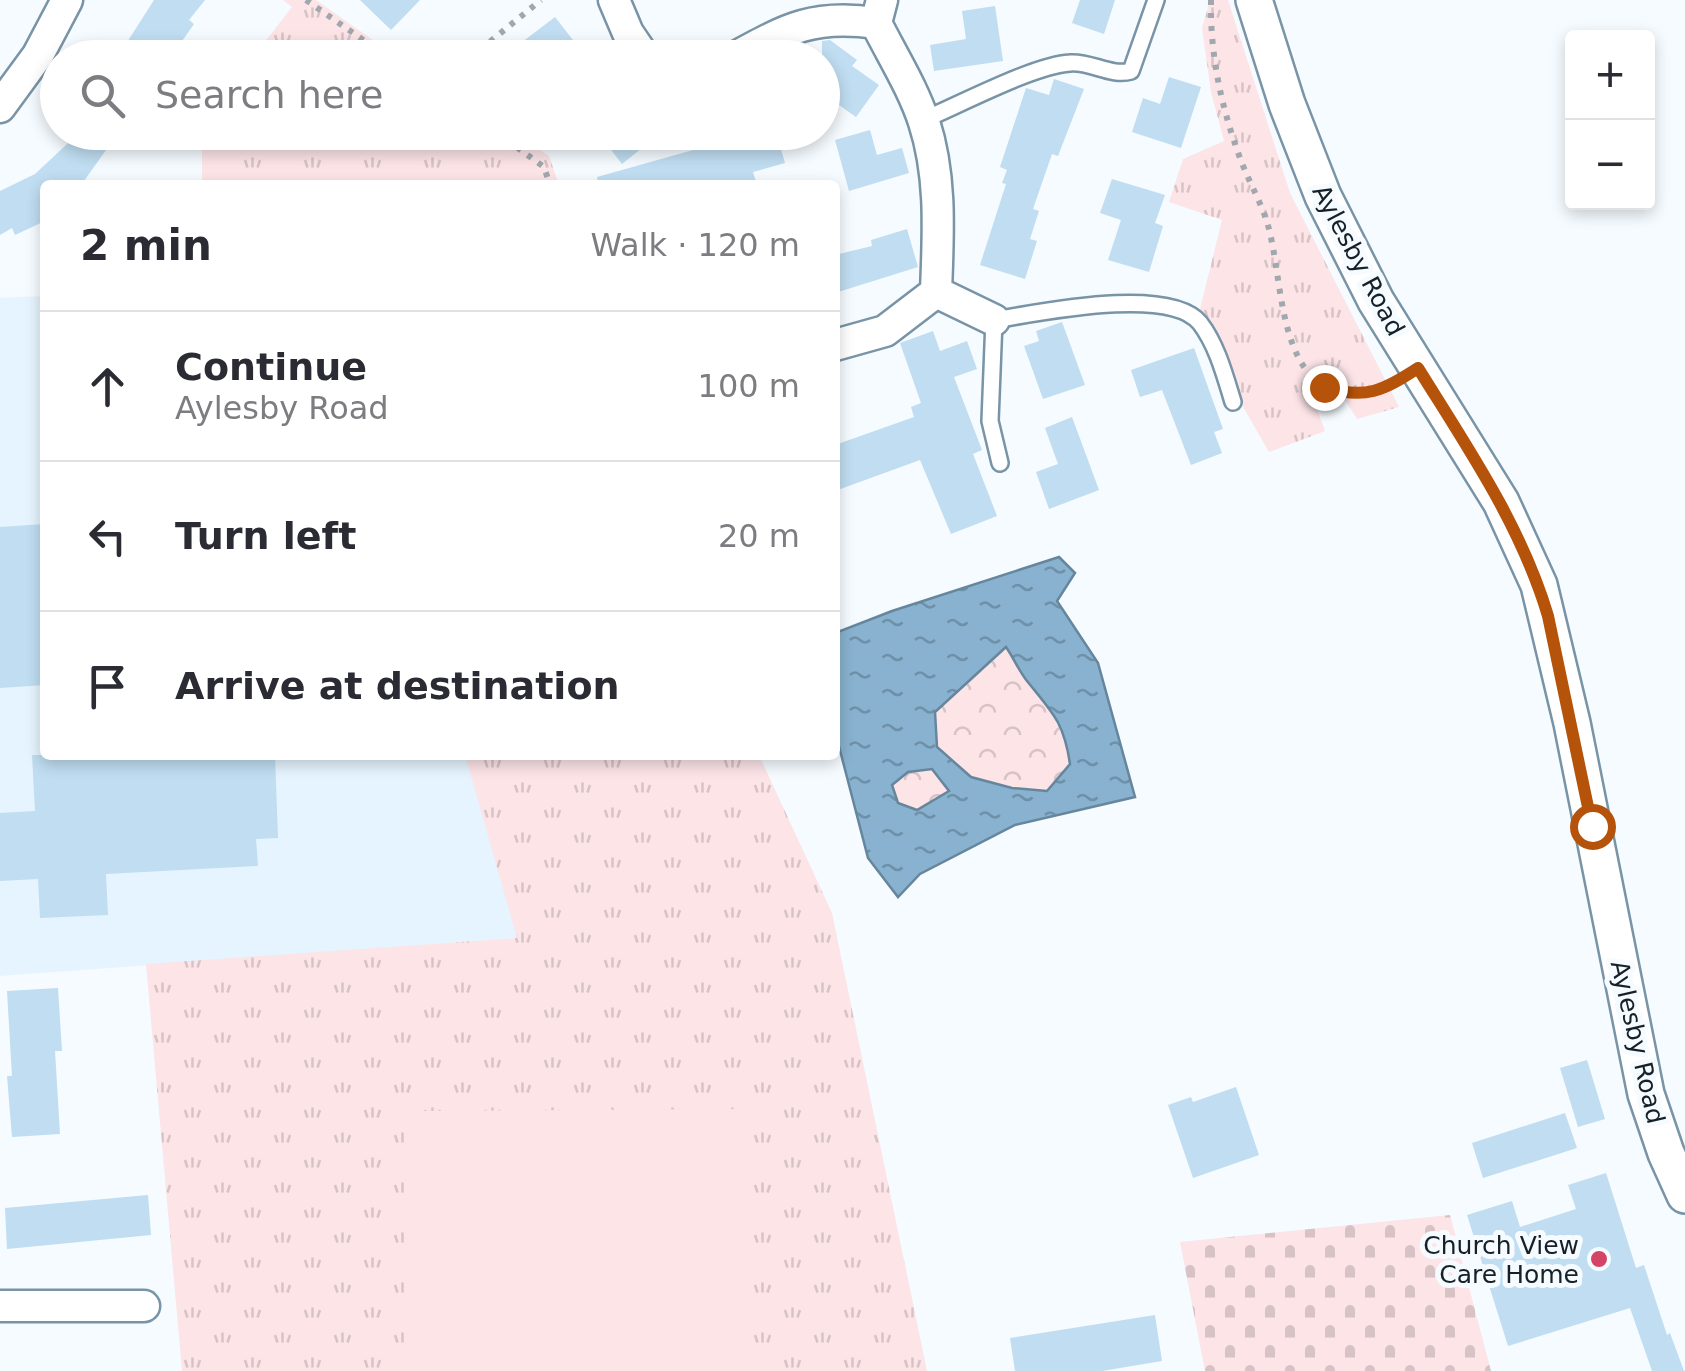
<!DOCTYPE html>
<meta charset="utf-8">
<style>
:root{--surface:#fff;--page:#f7f7f7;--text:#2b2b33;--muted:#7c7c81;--line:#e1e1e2}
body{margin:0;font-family:"DejaVu Sans",sans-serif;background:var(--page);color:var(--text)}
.controls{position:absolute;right:30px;top:30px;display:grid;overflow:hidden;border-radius:10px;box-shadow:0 5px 15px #0003}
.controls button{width:90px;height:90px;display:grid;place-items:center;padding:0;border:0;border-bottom:2px solid var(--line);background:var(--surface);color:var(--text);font:50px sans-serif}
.stop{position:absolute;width:30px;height:30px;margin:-22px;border:8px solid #b45309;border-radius:50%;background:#fff}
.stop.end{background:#b45309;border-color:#fff;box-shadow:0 2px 10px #0008}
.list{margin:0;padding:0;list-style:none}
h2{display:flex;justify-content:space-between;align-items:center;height:130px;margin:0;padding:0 40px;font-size:42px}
h2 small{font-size:32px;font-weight:400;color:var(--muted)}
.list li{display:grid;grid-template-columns:65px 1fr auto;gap:30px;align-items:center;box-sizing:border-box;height:150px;padding:0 40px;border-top:2px solid var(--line)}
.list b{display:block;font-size:38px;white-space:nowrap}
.list p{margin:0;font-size:32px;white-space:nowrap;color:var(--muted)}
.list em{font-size:32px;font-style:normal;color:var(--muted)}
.icon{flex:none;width:55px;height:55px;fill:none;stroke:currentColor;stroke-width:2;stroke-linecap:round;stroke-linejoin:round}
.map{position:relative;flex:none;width:1685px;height:1371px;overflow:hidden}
.search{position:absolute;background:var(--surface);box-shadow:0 5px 15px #0003;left:40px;top:40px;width:800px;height:110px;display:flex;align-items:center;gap:25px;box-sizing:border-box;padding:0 35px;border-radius:55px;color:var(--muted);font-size:38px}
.panel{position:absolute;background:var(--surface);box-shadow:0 5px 15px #0003;left:40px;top:180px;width:800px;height:580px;border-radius:10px}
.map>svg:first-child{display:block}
</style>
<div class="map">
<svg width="1685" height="1371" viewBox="0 0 1685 1371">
<defs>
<pattern id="grass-tufts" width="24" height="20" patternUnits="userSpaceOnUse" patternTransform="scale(2.5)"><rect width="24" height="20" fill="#fce4e7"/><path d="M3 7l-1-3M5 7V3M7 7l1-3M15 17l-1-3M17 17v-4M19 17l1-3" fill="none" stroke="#d7c3c6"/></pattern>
<pattern id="forest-crowns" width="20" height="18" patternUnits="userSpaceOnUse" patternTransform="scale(2.5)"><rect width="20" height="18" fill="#fce4e7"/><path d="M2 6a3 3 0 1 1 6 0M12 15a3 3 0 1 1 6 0" fill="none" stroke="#d7c3c6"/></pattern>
<pattern id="cemetery-stones" width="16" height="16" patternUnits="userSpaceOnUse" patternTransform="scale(2.5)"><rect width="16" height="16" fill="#fce4e7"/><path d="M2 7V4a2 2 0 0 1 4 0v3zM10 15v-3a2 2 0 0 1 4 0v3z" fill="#d7c3c6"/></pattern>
<pattern id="water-ripples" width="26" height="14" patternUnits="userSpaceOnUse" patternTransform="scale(2.5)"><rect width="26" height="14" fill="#88b2cf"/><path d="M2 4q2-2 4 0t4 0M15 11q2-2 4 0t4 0" fill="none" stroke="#6e90a8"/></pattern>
</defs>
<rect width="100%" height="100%" fill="#f5fbff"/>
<path fill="#e5f4fe" d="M45,296V755H759L518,938L0,976V298Z"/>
<g fill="url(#grass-tufts)">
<path d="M283,0H316L397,57H253L292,7Z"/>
<path d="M1210,0H1228L1290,193L1399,407L1357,419L1345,400L1317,409L1325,431L1269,452L1242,405L1229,363L1200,309L1222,220L1169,202L1183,159L1224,141L1211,92L1202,28Z"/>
<path d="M202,133H515L549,156L559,185H202Z"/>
<path d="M465,755H759L832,913L927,1371H182L146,964L517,938Z"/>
</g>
<g fill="url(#forest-crowns)">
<path d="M1007,647C1031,691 1061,711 1070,764L1047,791L1012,788L971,777L937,747L935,712Z"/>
<path d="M933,769L949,791L917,810L898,803L892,785L908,772Z"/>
</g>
<path fill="url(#cemetery-stones)" d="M1450,1215L1491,1371H1205L1180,1242Z"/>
<path fill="#fce4e7" d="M746,1109L747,1371H404V1111Z"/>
<path fill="url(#water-ripples)" stroke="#66869d" stroke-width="2.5" fill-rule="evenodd" d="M1059,557L1075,573L1057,601L1098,663L1135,797L1015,825L920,874L898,897L868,858L835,731V633L892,611ZM1006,647C1013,657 1019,671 1027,681C1052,712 1064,722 1070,764L1047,791L1012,788L971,777L937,747L935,712ZM932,769L949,791L917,810L898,803L892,785L908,772Z"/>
<g fill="#c0ddf1">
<path d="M154,0H205L189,20L194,24L170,58H117Z"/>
<path d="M360,0H420L391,30Z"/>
<path d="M1080,0H1115L1104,34L1072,23Z"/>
<path d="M995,6L1003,61L934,71L930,45L966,39L962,11Z"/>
<path d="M555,17L587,58H501Z"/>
<path d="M830,40L857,60L852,66L879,85L856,117L822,93V41Z"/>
<path d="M1169,77L1201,87L1181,148L1132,132L1143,98L1160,104Z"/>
<path d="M1054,79L1084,89L1058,156L1052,154L1033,209L1039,211L1030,239L1037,241L1025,279L980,265L1006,184L1002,183L1007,170L1000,167L1026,88L1049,95Z"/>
<path d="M870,130L877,155L902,148L909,173L849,191L835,140Z"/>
<path d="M80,132H119L81,185H45V221L15,235L12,228L0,235V191L35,174Z"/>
<path d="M597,132H662L622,164Z"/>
<path d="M757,132H776L785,163L753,172L757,185H598L597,177Z"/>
<path d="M1112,179L1165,195L1155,223L1163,226L1149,272L1108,260L1121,220L1100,213Z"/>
<path d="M907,229L918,267L835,293V255L872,246L871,240Z"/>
<path d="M1062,322L1085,385L1043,399L1024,346L1039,341L1036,331Z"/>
<path d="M933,331L940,351L967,341L977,369L954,377L982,450L973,454L997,516L951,534L920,460L835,491V445L914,417L911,407L921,403L900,343Z"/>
<path d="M1194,348L1223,429L1214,432L1222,453L1191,465L1162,390L1140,397L1131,370Z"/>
<path d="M1072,417L1099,490L1049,509L1036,472L1058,464L1045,428Z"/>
<path d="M45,524V685L0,688V527Z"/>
<path d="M32,755H275L278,838L256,839L258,866L106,874L108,915L40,918L38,879L0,881V813L35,811Z"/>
<path d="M58,988L62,1051H55L60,1134L12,1137L7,1076H12L7,991Z"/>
<path d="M1587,1060L1605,1119L1578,1127L1560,1068Z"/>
<path d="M1236,1087L1259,1155L1193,1178L1168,1105L1191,1097L1193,1102Z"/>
<path d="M1565,1113L1577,1148L1483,1178L1472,1143Z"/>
<path d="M1606,1173L1636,1268L1644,1265L1667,1335L1670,1333L1684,1371H1652L1630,1308L1508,1346L1467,1215L1512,1201L1520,1227L1576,1209L1568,1185Z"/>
<path d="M148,1195L151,1235L7,1249L5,1208Z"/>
<path d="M1155,1315L1162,1361L1102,1371H1015L1010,1338Z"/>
</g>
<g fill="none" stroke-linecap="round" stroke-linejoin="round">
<defs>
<g id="service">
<path d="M923,120C959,105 1034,65 1070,63C1090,61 1112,77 1131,71L1156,0"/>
<path d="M1000,463L990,421L994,320C1038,313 1169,285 1200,323C1217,345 1225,376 1233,402"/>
</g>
<g id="minor">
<path d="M614,0L628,33L645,58"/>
<path d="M734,58C787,29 813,14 876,23"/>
<path d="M0,107L38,55L67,0"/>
<path d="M936,292L994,320"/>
<path d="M835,345L885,331L936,292C938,235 942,177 924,122C913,88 892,55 876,23L882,0"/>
<path d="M0,1306H144"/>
</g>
<path id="tertiary" d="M1254,0L1287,104L1323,196L1376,301L1501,502L1539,585L1572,723L1646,1094L1666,1153L1685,1195"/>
</defs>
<use href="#service" stroke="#7894a6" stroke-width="20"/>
<use href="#minor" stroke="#7894a6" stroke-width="35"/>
<use href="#tertiary" stroke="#7894a6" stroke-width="40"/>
<g stroke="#a0a8ad" stroke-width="6" stroke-dasharray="5 8" stroke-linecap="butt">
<path d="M306,0L389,58"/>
<path d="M1211,0C1210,55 1221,106 1240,158C1248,180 1260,200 1267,222C1282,270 1277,356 1323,386C1343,399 1369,394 1390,386"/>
<path d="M470,58L541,0"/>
<path d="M496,132L544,167L550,185"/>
</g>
<use href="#service" stroke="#fff" stroke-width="15"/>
<use href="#minor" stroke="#fff" stroke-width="30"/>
<use href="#tertiary" stroke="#fff" stroke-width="35"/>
</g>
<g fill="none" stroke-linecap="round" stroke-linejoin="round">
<path stroke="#b45309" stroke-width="12" d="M1324,387C1365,400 1383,391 1418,368C1467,447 1521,525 1548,616L1592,826"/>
</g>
<circle fill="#d34466" stroke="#f5fbff" stroke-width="4" cx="1599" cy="1259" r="10"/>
<g text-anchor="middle" stroke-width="10" stroke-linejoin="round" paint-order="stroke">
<g font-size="25" fill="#152027" stroke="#f5fbff">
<text transform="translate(1359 260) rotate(62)" y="9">Aylesby Road</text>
<text transform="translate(1638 1042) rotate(77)" y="9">Aylesby Road</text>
</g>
<g font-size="25" fill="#152027" stroke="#f5fbff" text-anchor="end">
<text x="1579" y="1254">Church View<tspan x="1579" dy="29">Care Home</tspan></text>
</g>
</g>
</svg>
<div class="controls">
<button>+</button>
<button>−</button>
</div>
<div class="stop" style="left:1592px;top:826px"></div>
<div class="stop end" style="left:1324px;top:387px"></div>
<div class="search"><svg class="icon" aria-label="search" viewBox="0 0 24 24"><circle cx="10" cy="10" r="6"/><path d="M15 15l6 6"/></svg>Search here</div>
<section class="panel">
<h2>2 min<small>Walk · 120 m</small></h2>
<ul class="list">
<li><svg class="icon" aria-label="ahead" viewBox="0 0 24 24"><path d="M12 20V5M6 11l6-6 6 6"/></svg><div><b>Continue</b><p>Aylesby Road</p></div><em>100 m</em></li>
<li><svg class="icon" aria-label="left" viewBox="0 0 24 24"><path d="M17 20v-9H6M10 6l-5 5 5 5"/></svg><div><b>Turn left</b></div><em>20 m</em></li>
<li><svg class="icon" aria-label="arrive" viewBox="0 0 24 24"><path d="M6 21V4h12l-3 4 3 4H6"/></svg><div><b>Arrive at destination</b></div></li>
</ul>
</section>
</div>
